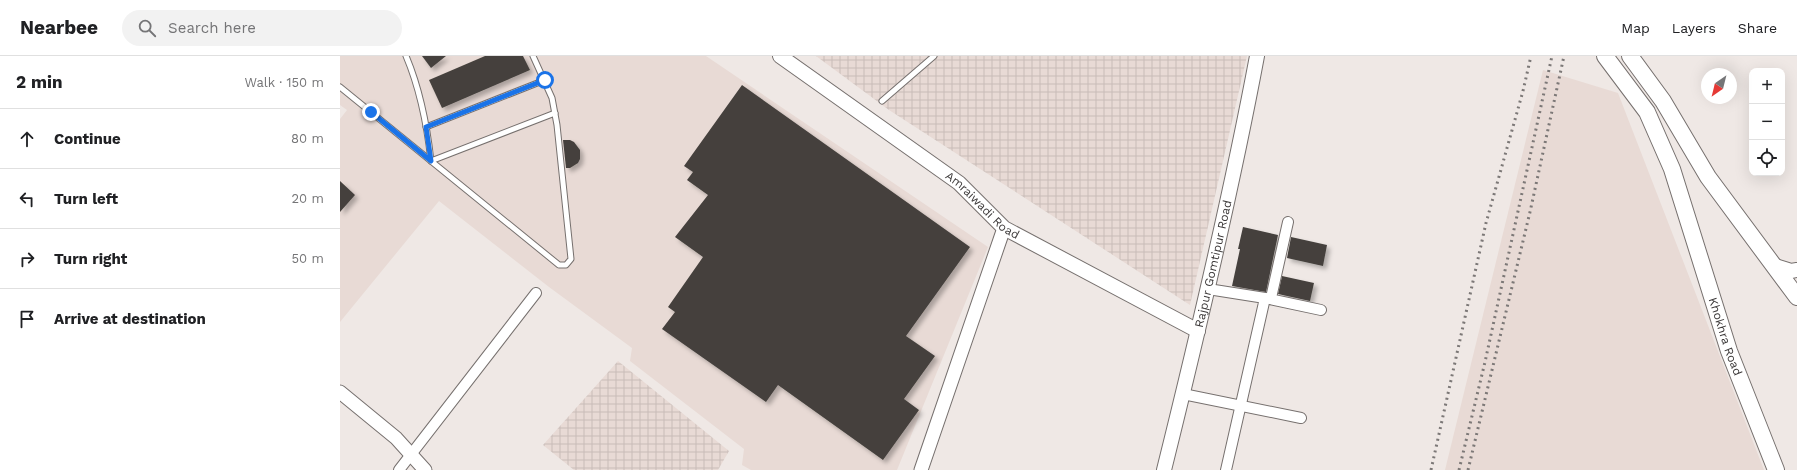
<!DOCTYPE html>
<meta charset="utf-8">
<style>
:root{--surface:#fff;--page:#f2f2f2;--text:#202124;--muted:#757577;--line:#e0e0e0}
body{margin:0;font-family:"Work Sans",sans-serif;background:var(--page);color:var(--text)}
.controls{position:absolute;right:12px;top:12px;display:grid;overflow:hidden;border-radius:8px;box-shadow:0 4px 16px #0002}
.controls button{width:36px;height:36px;display:grid;place-items:center;padding:0;border:0;border-bottom:1px solid var(--line);background:var(--surface);color:var(--text);font:20px sans-serif}
.compass{position:absolute;left:1361px;top:12px;width:36px;height:36px;border-radius:50%;background:var(--surface);box-shadow:0 4px 16px #0002;rotate:215deg}
.stop{position:absolute;width:12px;height:12px;margin:-9px;border:3px solid #1a73e8;border-radius:50%;background:#fff}
.stop.end{background:#1a73e8;border-color:#fff;box-shadow:0 1px 4px #0008}
.list{margin:0;padding:0;list-style:none}
h2{display:flex;justify-content:space-between;align-items:center;height:52px;margin:0;padding:0 16px;font-size:17px}
h2 small{font-size:13px;font-weight:400;color:var(--muted)}
.list li{display:grid;grid-template-columns:26px 1fr auto;gap:12px;align-items:center;box-sizing:border-box;height:60px;padding:0 16px;border-top:1px solid var(--line)}
.list b{display:block;font-size:15px;white-space:nowrap}
.list em{font-size:13px;font-style:normal;color:var(--muted)}
.icon{flex:none;width:22px;height:22px;fill:none;stroke:currentColor;stroke-width:2;stroke-linecap:round;stroke-linejoin:round}
.map{position:relative;flex:none;width:1457px;height:414px;overflow:hidden}
header{display:flex;align-items:center;gap:24px;box-sizing:border-box;height:56px;padding:0 20px;background:var(--surface);border-bottom:1px solid var(--line)}
header strong{font-size:19px}
nav{display:flex;gap:22px;margin-inline-start:auto;font-size:14px}
.search{width:280px;height:36px;background:var(--page);display:flex;align-items:center;gap:10px;box-sizing:border-box;padding:0 14px;border-radius:22px;color:var(--muted);font-size:15px}
main{display:flex}
aside{flex:1;background:var(--surface)}
.map>svg:first-child{display:block}
</style>
<header>
<strong>Nearbee</strong>
<div class="search"><svg class="icon" aria-label="search" viewBox="0 0 24 24"><circle cx="10" cy="10" r="6"/><path d="M15 15l6 6"/></svg>Search here</div>
<nav><a>Map</a><a>Layers</a><a>Share</a></nav>
</header>
<main>
<aside>
<h2>2 min<small>Walk · 150 m</small></h2>
<ul class="list">
<li><svg class="icon" aria-label="ahead" viewBox="0 0 24 24"><path d="M12 20V5M6 11l6-6 6 6"/></svg><div><b>Continue</b></div><em>80 m</em></li>
<li><svg class="icon" aria-label="left" viewBox="0 0 24 24"><path d="M17 20v-9H6M10 6l-5 5 5 5"/></svg><div><b>Turn left</b></div><em>20 m</em></li>
<li><svg class="icon" aria-label="right" viewBox="0 0 24 24"><path d="M7 20v-9h11M14 6l5 5-5 5"/></svg><div><b>Turn right</b></div><em>50 m</em></li>
<li><svg class="icon" aria-label="arrive" viewBox="0 0 24 24"><path d="M6 21V4h12l-3 4 3 4H6"/></svg><div><b>Arrive at destination</b></div></li>
</ul>
</aside>
<div class="map">
<svg width="1457" height="414" viewBox="0 0 1457 414">
<defs>
<pattern id="industrial-grid" width="8" height="8" patternUnits="userSpaceOnUse"><rect width="8" height="8" fill="#e8dad5"/><path d="M0 4h8M4 0v8" fill="none" stroke="#c8bcb8"/></pattern>
<filter id="shadow"><feDropShadow dx="3.5" dy="3.5" stdDeviation="2" flood-color="#0004"/></filter>
</defs>
<rect width="100%" height="100%" fill="#efe8e5"/>
<g fill="#e8dad5">
<path d="M0,0H366L648,191L557,414H411L402,409L404,393L290,305L292,292L209,231L99,145L0,266V63L7,54L0,49Z"/>
<path d="M1203,14L1278,37L1424,414H1105Z"/>
</g>
<g fill="url(#industrial-grid)">
<path d="M476,0H907L850,249L549,54Z"/>
<path d="M278,305L389,395L378,414H234L203,389Z"/>
</g>
<g fill="#45413d" filter="url(#shadow)">
<path d="M82,0H106L91,12Z"/>
<path d="M145,0H183L190,14L102,52L89,24Z"/>
<path d="M402,29L630,191L566,280L595,300L564,343L579,354L543,404L438,329L426,346L322,273L335,256L328,251L363,201L335,181L368,139L347,124L353,116L344,110Z"/>
<path d="M223,84H230L234,86L240,94V103L238,107L230,112H226Z"/>
<path d="M0,125L15,139L0,156Z"/>
<path d="M903,171L938,179L926,236L892,230L900,193H898Z"/>
<path d="M951,181L987,189L983,210L947,202Z"/>
<path d="M942,220L974,227L970,245L938,238Z"/>
</g>
<g fill="none" stroke-linecap="round" stroke-linejoin="round">
<defs>
<g id="service">
<path d="M66,0C80,33 87,69 91,105L215,57"/>
<path d="M0,31L219,209H226L231,203L217,69L212,42L193,0"/>
<path d="M542,45L594,0"/>
<path d="M86,71L205,24"/>
</g>
<g id="minor">
<path d="M868,233L925,242L886,414"/>
<path d="M925,242L981,254"/>
<path d="M931,242L948,166"/>
<path d="M843,338L961,362"/>
<path d="M59,414L196,237"/>
</g>
<g id="tertiary">
<path d="M0,336L56,382L85,414"/>
<path d="M581,414L664,172"/>
</g>
<g id="secondary">
<path id="s1" d="M440,0L619,127L664,172L858,275"/>
<path d="M1435,210L1451,215L1457,214"/>
<path id="s2" d="M824,414C858,277 891,139 917,0"/>
</g>
<g id="primary">
<path id="s3" d="M1265,0L1307,56L1332,113L1389,295L1436,414"/>
<path d="M1290,0L1323,45L1368,121L1457,241"/>
</g>
</defs>
<use href="#service" stroke="#76706e" stroke-width="7"/>
<use href="#minor" stroke="#76706e" stroke-width="12"/>
<use href="#tertiary" stroke="#76706e" stroke-width="15"/>
<use href="#secondary" stroke="#76706e" stroke-width="16"/>
<use href="#primary" stroke="#76706e" stroke-width="18"/>
<use href="#service" stroke="#fff" stroke-width="5"/>
<use href="#minor" stroke="#fff" stroke-width="10"/>
<use href="#tertiary" stroke="#fff" stroke-width="13"/>
<use href="#secondary" stroke="#fff" stroke-width="14"/>
<use href="#primary" stroke="#fff" stroke-width="16"/>
<g stroke="#7c7877" stroke-width="3" stroke-dasharray="2 4" stroke-linecap="butt">
<path d="M1091,414L1146,167L1183,35L1191,0"/>
<path d="M1119,414L1145,306L1212,0"/>
<path d="M1128,414L1190,156L1224,0"/>
</g>
</g>
<g fill="none" stroke-linecap="round" stroke-linejoin="round">
<path stroke="#1a73e8" stroke-width="5" d="M31,56L91,105L86,71L205,24"/>
</g>
<g text-anchor="middle" stroke-width="4" stroke-linejoin="round" paint-order="stroke">
<g font-size="12" fill="#3d3a3a" stroke="#fff">
<text dy="4" stroke="none"><textPath href="#s1" startOffset="252">Amraiwadi Road</textPath></text>
<text dy="4" stroke="none"><textPath href="#s2" startOffset="212">Rajpur Gomtipur Road</textPath></text>
<text dy="4" stroke="none"><textPath href="#s3" startOffset="308">Khokhra Road</textPath></text>
</g>
</g>
</svg>
<div class="controls">
<button>+</button>
<button>−</button>
<button><svg class="icon" aria-label="locate" viewBox="0 0 24 24"><circle cx="12" cy="12" r="6"/><path d="M12 2v4M12 18v4M2 12h4M18 12h4"/></svg></button>
</div>
<svg class="compass" viewBox="-18 -18 36 36"><path d="M0-13l5 13h-10z" fill="#e53935"/><path d="M0 13l5-13h-10z" fill="#757577"/></svg>
<div class="stop" style="left:205px;top:24px"></div>
<div class="stop end" style="left:31px;top:56px"></div>
</div>
</main>
